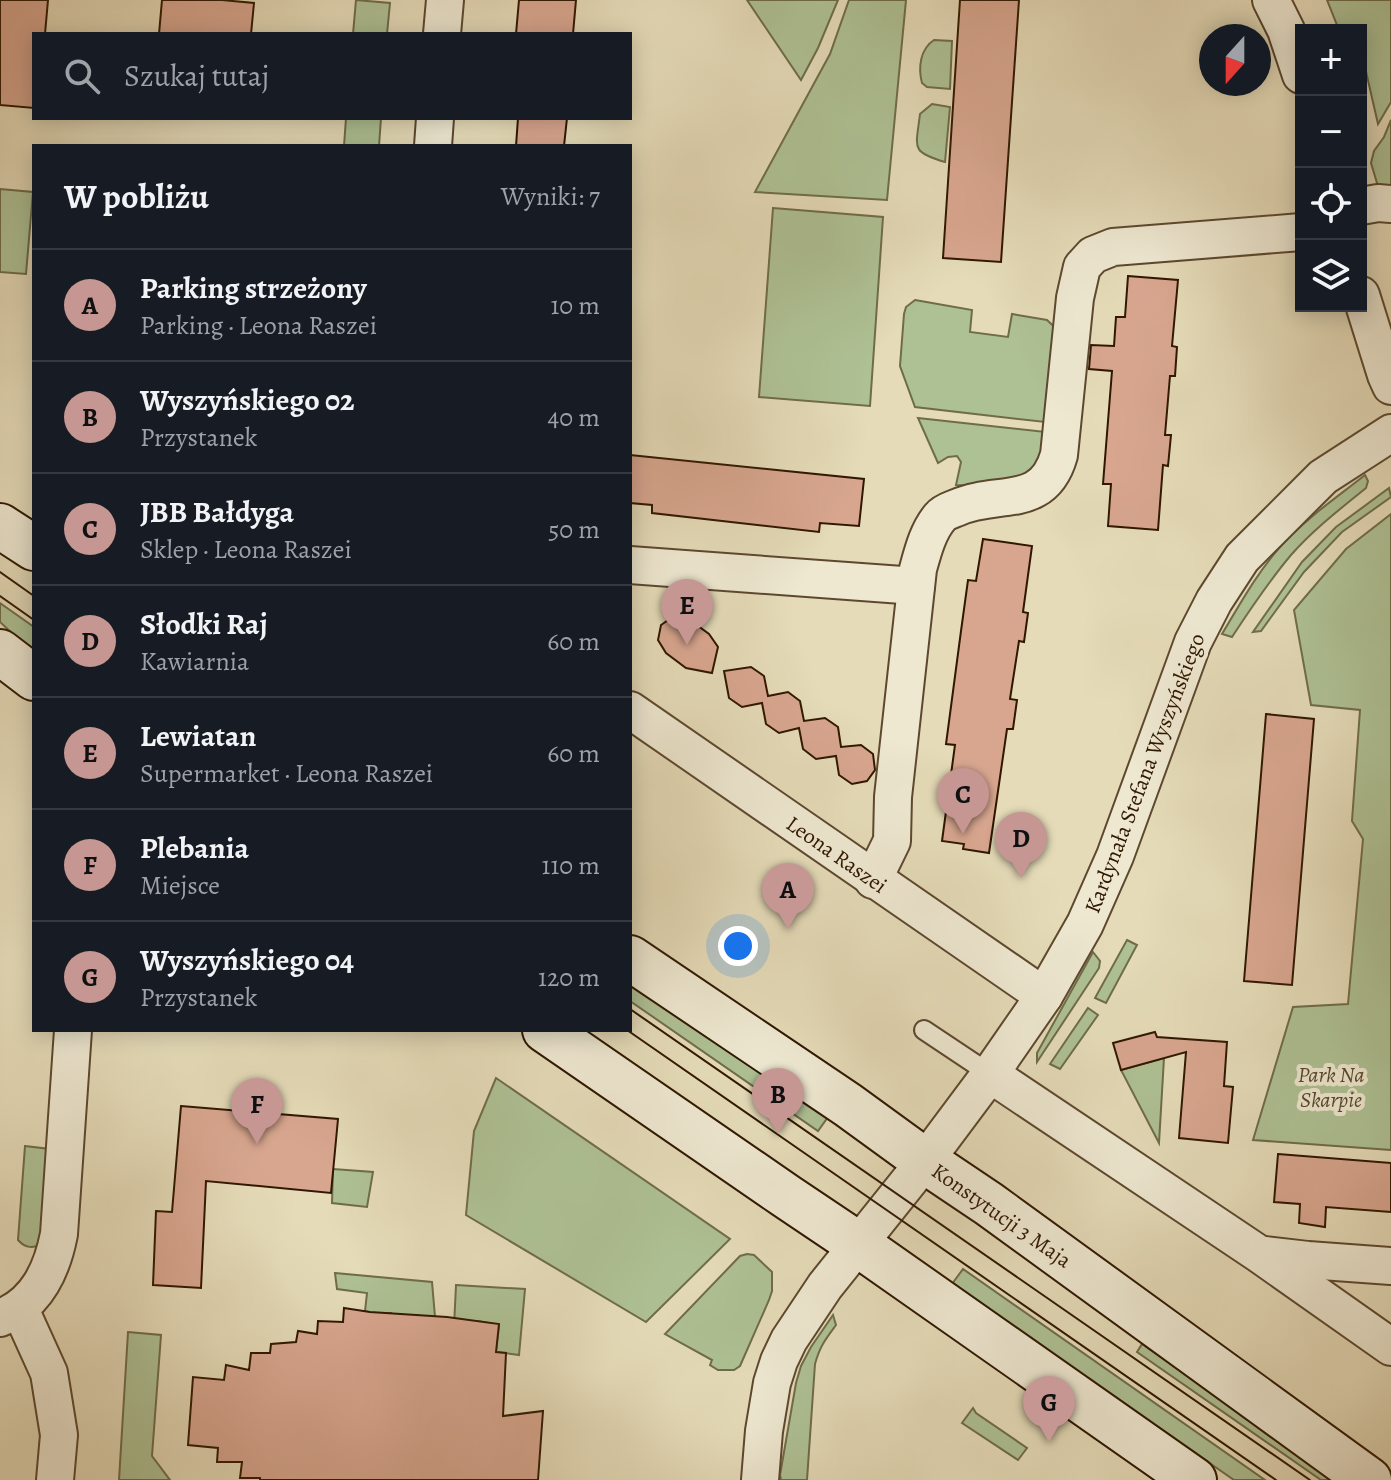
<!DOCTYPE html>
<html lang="pl">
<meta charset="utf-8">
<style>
:root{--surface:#171b24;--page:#20242c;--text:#f1f3f6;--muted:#9ea1a6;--line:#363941;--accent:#c59692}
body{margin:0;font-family:Alegreya,serif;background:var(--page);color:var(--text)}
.controls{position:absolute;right:24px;top:24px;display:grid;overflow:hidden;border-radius:0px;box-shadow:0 4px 20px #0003}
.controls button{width:72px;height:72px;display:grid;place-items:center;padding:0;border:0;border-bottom:2px solid var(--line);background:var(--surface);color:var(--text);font:40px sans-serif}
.compass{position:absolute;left:1199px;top:24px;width:72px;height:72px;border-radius:50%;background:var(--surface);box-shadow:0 4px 20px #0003;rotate:201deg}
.you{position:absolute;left:738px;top:946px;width:28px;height:28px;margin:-20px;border:6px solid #fff;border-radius:50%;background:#1a73e8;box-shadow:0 0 0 12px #1a73e833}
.badge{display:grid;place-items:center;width:52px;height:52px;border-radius:50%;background:var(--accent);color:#111;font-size:26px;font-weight:700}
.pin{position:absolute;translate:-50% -66px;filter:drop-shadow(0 2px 4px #0008)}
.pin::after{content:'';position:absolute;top:42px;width:28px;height:24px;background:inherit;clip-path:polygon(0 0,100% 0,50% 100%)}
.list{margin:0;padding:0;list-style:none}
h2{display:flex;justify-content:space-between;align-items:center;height:104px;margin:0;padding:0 32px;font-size:34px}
h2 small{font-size:26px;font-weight:400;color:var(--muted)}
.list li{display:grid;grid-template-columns:52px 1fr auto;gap:24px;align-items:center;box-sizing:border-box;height:112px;padding:0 32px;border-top:2px solid var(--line)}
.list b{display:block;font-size:30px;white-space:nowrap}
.list p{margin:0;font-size:26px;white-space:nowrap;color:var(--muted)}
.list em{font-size:26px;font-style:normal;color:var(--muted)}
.icon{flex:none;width:44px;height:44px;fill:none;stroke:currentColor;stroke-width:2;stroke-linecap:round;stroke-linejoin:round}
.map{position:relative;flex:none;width:1391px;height:1480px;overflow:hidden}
.search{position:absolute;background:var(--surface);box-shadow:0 4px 20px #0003;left:32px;top:32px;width:600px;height:88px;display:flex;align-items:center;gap:20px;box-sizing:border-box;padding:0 28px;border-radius:0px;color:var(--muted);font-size:30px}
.panel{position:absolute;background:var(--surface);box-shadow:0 4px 20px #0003;left:32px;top:144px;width:600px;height:888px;border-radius:0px}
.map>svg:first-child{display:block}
</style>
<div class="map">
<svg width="1391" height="1480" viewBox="0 0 1391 1480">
<rect width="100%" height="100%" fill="#e5dbb8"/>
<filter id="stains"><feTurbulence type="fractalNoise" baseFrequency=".0025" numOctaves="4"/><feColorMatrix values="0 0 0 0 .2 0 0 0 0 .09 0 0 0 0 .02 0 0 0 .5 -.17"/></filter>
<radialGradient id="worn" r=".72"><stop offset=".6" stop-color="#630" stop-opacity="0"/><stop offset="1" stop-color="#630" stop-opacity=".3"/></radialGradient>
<g fill="#aec194" stroke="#6f6c4a" stroke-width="2">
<path d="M356,0L390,3L387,34H353Z"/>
<path d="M747,0H838L818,48L801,80Z"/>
<path d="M849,0H906L887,200L755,192L830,54Z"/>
<path d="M1327,0H1391V102L1378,124L1364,63L1361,59V30H1339Z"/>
<path d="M934,40L952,41L950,89L927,87L922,83C918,68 920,49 934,40Z"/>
<path d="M932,104L950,107L945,162C910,152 916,148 920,114Z"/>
<path d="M346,118H381L379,146H344Z"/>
<path d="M1391,120V194L1380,193L1371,163L1374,151L1384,137Z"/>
<path d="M0,189L33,192L26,274L0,272Z"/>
<path d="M773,208L883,217L870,406L759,397Z"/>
<path d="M915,300L972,310L970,332L1008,337L1012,314L1047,320L1063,335L1045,422L915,407L900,366L904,314L906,307Z"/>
<path d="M918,418L1055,433L1036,472L986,486L956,485L961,462L957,456L948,457L938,463Z"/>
<path d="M1365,475L1368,481L1366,488C1340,509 1313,530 1291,555C1269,581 1251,608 1232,637L1222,634C1240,604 1257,573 1280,547C1305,519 1336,498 1365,475Z"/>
<path d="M1389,488L1391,497L1342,532L1304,572L1261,631L1253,632L1302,562L1336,527Z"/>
<path d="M1391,514V1150L1253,1140L1293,1007L1348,1004L1363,839L1352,821L1360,710L1311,705L1294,610L1346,549Z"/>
<path d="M0,603L34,627V649L15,636L0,622Z"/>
<path d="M1127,940L1137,945L1106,1003L1095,998Z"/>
<path d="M1093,952L1100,961L1099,968L1037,1062V1053Z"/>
<path d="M630,985L828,1117L818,1131L630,1001Z"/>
<path d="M1088,1008L1098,1015L1060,1069L1050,1064Z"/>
<path d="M1164,1058L1159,1143L1121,1070Z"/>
<path d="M496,1078L730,1239L646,1322L466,1215L474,1131Z"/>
<path d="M25,1146L50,1149L43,1244C33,1248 26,1249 18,1240Z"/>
<path d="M333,1169L373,1172L367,1207L332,1203Z"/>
<path d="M747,1254L754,1255L772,1272V1291L769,1300L740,1366L734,1370H718L710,1365L712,1360L665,1334L740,1256Z"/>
<path d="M963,1269L1265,1480H1234L952,1284Z"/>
<path d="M335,1273L432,1282L435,1317L408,1315L391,1321V1313H388V1321L367,1319L368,1312L365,1311L367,1293L337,1289Z"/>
<path d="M456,1285L525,1289L519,1355L496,1352L499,1325L478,1321L454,1327Z"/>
<path d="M833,1315L836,1325C825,1340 820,1346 815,1364L807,1480H781L780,1475L796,1383L801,1366L811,1347Z"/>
<path d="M128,1332L161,1335L152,1456L170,1480H119Z"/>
<path d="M1142,1344L1191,1378L1283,1436L1345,1480H1321L1137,1352Z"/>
<path d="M973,1408L976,1413L1027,1448L1018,1460L962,1423Z"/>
</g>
<g fill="#d8a68f" stroke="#301701" stroke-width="2">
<path d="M0,0H48L45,34H34V108L0,105Z"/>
<path d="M162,0H222L254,3L251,34H159Z"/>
<path d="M519,0H576L573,34H516Z"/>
<path d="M960,0H1019L1001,262L943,258Z"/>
<path d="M518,118H567L564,146H516Z"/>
<path d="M1128,276L1178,280L1172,346L1177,347L1175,376H1170L1165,435H1171L1168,466L1163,465L1158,530L1108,526L1111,484H1103L1112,371L1089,369L1091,345L1114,346L1116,317H1125Z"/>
<path d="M630,455L864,479L859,526L820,523L819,532L652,513V505L630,503Z"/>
<path d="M983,539L1032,546L1023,612L1028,613L1024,642L1019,641L1010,699L1017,700L1013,729H1007L989,853L963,849L964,844L942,841L955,745L946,744L961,631L968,580L976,581Z"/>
<path d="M674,616L690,620L709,634L718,647L712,673L686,668L666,653L658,640L661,625Z"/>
<path d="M751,667L764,676L768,696L788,692L800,701L804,721L825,718L838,727L841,747L861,745L873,754L875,770L867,781L852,784L839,775L836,756L816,759L803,749L799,728L779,733L766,724L762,703L742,707L729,698L724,671Z"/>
<path d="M1266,714L1314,719L1292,985L1244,981Z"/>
<path d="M1155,1032L1157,1037L1227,1042L1224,1086L1233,1087L1228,1143L1179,1138L1186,1052L1121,1070L1113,1043Z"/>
<path d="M181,1106L338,1119L331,1193L206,1181L201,1288L153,1285L156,1211L172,1212Z"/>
<path d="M1278,1154L1391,1163V1212L1326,1207L1325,1227L1299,1223L1300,1204L1274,1202Z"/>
<path d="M344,1308L370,1312L447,1317L499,1324L496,1352L506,1353L503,1416L543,1411L538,1480H260V1478H240L242,1462H217L218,1448L188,1445L193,1377L224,1380L226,1365L249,1370L251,1353H270L271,1344L296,1342L298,1331L317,1334L318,1321L343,1322Z"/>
</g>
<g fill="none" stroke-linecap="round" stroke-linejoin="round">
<defs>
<path id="lane" d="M924,1030L990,1074"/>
<g id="street">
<path d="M1271,0L1286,30L1301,75"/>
<path d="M442,34L445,0"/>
<path d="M433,146L435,118"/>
<path d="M1361,206L1378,203L1391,204"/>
<path d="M1361,295L1386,375L1391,386"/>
<path d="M630,565L916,586"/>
<path d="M630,710L1044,996"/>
<path d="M873,880L892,841L893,797L918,569C923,551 928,531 940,517C944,512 951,510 956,508C998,489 1043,511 1059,455L1075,298L1082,267L1093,255L1113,247L1301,232"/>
<path d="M990,1074L1259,1254L1391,1347"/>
<path d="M1265,1255L1308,1260L1391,1266"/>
<path d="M20,1309L49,1373L59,1435L55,1480"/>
<path d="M0,1318C37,1304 52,1270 59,1234L73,1030"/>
<path d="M760,1480L764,1431L772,1383L779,1361L789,1340L825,1286L925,1161L990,1074L1044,996L1085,924L1115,856L1193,642L1214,601L1242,558L1323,477L1391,433"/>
</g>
<g id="secondary">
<path d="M0,526L34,548"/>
<path d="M0,652L34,678"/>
<path d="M630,958L848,1105L925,1161L989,1204L1369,1480"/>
<path d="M545,1030L786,1196L859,1245L1194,1480"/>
</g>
</defs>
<use href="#lane" stroke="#5d482f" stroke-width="22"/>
<use href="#street" stroke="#5d482f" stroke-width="40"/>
<use href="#secondary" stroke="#301701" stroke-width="48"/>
<use href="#lane" stroke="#eee8d1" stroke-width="18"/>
<use href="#street" stroke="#eee8d1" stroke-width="36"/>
<use href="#secondary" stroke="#eee8d1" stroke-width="44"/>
<g stroke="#301701" stroke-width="2">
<path d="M0,572L34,596"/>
<path d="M0,596L34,620"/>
<path d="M630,1009L1310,1480"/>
<path d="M627,1030L1276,1480"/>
</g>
</g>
<g text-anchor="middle" stroke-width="8" stroke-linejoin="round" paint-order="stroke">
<g font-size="22" fill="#301701" stroke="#eee8d1">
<text transform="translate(1144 773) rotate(-69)" y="8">Kardynała Stefana Wyszyńskiego</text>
<text transform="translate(837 854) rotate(35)" y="8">Leona Raszei</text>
<text transform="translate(1002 1215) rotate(35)" y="8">Konstytucji 3 Maja</text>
</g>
<g font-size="22" font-style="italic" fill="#564a2d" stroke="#eee8d1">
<text x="1331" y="1082">Park Na<tspan x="1331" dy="25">Skarpie</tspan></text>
</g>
</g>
<rect width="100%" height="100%" filter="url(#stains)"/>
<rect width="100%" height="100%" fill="url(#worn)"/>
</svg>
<div class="controls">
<button>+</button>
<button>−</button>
<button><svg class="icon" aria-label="locate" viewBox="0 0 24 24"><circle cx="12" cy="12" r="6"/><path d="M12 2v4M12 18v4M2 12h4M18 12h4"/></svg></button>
<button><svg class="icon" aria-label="layers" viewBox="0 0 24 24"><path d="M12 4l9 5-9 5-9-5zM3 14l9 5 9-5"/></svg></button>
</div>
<svg class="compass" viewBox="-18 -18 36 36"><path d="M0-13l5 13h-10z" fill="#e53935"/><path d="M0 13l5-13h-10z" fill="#9ea1a6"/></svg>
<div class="you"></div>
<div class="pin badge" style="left:788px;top:929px">A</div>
<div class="pin badge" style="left:778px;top:1134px">B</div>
<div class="pin badge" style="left:963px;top:834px">C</div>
<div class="pin badge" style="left:1021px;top:878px">D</div>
<div class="pin badge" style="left:687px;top:645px">E</div>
<div class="pin badge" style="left:257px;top:1144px">F</div>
<div class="pin badge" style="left:1049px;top:1442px">G</div>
<div class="search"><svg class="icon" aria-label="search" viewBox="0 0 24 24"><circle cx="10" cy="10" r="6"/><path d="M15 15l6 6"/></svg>Szukaj tutaj</div>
<section class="panel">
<h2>W pobliżu<small>Wyniki: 7</small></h2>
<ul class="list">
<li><span class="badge">A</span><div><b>Parking strzeżony</b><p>Parking · Leona Raszei</p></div><em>10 m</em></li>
<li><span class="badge">B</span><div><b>Wyszyńskiego 02</b><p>Przystanek</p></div><em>40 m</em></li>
<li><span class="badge">C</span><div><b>JBB Bałdyga</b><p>Sklep · Leona Raszei</p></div><em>50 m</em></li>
<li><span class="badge">D</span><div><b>Słodki Raj</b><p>Kawiarnia</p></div><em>60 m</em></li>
<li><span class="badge">E</span><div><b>Lewiatan</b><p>Supermarket · Leona Raszei</p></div><em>60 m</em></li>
<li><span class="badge">F</span><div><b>Plebania</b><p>Miejsce</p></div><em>110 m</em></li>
<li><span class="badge">G</span><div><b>Wyszyńskiego 04</b><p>Przystanek</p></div><em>120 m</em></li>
</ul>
</section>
</div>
